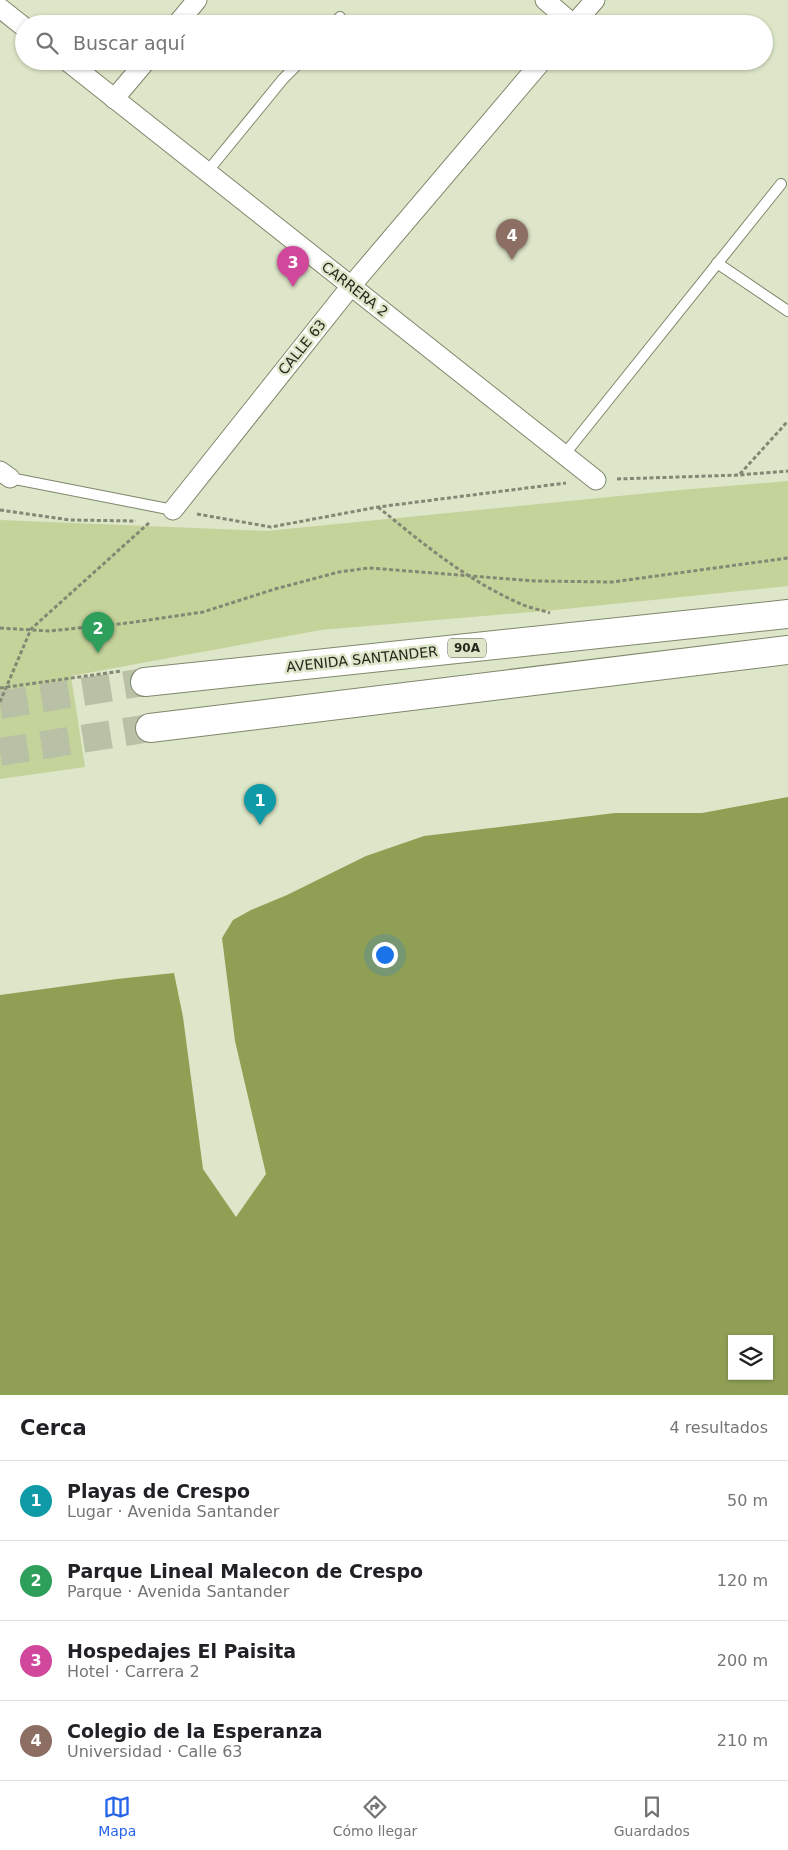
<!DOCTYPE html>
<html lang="es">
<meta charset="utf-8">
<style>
:root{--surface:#fff;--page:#f2f2f2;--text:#202124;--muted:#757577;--line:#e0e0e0;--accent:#2563eb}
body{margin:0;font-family:"DejaVu Sans",sans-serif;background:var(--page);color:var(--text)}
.controls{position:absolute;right:15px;bottom:15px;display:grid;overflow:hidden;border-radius:0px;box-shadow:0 1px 4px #0004}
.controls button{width:45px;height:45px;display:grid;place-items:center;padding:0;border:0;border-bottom:1px solid var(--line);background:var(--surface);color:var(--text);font:25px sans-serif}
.you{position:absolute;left:384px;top:954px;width:18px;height:18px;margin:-12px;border:4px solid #fff;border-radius:50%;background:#1a73e8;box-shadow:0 0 0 8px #1a73e833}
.badge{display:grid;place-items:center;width:32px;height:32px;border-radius:50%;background:var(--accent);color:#fff;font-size:16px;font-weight:700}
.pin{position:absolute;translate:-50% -41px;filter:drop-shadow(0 1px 2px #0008)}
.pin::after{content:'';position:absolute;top:26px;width:18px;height:15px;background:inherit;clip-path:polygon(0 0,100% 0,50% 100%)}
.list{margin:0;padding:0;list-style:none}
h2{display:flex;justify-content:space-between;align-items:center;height:65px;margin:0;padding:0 20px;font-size:21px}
h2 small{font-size:16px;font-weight:400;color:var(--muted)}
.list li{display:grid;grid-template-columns:32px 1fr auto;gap:15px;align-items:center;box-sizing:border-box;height:80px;padding:0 20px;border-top:1px solid var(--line)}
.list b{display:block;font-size:19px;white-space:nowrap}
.list p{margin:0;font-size:16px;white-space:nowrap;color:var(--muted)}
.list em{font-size:16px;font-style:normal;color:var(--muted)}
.icon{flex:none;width:28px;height:28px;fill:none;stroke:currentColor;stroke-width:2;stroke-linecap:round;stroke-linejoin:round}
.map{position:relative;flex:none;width:788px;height:1395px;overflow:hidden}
.search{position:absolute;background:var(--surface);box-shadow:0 1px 4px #0004;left:15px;right:15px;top:15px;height:55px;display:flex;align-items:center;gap:12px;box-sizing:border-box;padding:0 18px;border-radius:28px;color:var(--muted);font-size:19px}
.sheet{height:385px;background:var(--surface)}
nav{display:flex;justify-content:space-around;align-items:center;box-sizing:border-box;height:70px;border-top:1px solid var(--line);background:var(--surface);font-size:14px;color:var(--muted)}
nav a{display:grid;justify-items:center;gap:2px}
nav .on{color:var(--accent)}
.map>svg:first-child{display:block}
</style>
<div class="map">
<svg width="788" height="1395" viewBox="0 0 788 1395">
<rect width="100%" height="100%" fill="#dde6c8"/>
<path fill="#c4d39a" d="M788,481V586L555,610L321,630L71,676L85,767L0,779V520L266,531L680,490Z"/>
<path fill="#8fa055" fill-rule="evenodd" d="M788,797V1395H0V995L117,979L174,973L183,1017L203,1169L236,1217L266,1174L235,1041L222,938L233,920L251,910L287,895L366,856L424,836L615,813H702ZM732,1339H769V1376H732Z"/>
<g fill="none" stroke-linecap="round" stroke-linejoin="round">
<g stroke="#b8c0a6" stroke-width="28" stroke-dasharray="28 14" stroke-linecap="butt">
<path d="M0,705L145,682"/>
<path d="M0,752L150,728"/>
</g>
<defs>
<g id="service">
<path d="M334,24L340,17"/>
<path d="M207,172L283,79L301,61"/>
<path d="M717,263L788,311"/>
<path d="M564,455L781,184"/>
<path d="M10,478L173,510"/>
</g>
<g id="minor">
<path d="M545,0L573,24"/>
<path d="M0,8L24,27"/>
<path d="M177,24L197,0"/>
<path d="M574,24L595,0"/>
<path d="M67,61L596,480"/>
<path d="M114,99L146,61"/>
<path d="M0,471L10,478"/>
<path d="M173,510L351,286L542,61"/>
</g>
<g id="trunk">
<path d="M145,682L788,614"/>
<path d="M150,728L788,650"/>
</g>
</defs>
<use href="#service" stroke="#7f876b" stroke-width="12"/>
<use href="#minor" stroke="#7f876b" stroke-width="21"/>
<use href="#trunk" stroke="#7f876b" stroke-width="30"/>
<g stroke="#828874" stroke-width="3" stroke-dasharray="4 2.5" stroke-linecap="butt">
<path d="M740,474L788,421"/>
<path d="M617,479L739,475L788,471"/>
<path d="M378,507C422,543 468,581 521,604C530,608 541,610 550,613"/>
<path d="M0,510L70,520L136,521"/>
<path d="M197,514L271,527L378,507L566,483"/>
<path d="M0,628L49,631L128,623L203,612L275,589L339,572L369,568L536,581L612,582L788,558"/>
<path d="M0,688L122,671"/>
<path d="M0,702L31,629L150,522"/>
</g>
<use href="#service" stroke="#fff" stroke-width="10"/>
<use href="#minor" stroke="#fff" stroke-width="19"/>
<use href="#trunk" stroke="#fff" stroke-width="28"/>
</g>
<g text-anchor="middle" stroke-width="5" stroke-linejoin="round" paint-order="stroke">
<rect fill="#dde6c8" stroke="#5c6150" stroke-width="1" x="448" y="638.5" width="38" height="19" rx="4"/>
<g font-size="12" font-weight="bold" fill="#25281d">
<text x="467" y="652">90A</text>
</g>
<g font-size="14" fill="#25281d" stroke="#dde6c8">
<text transform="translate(355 289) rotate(38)" y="5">CARRERA 2</text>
<text transform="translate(302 347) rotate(-51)" y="5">CALLE 63</text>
<text transform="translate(362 659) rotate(-6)" y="5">AVENIDA SANTANDER</text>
</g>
</g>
</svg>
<div class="controls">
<button><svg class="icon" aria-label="layers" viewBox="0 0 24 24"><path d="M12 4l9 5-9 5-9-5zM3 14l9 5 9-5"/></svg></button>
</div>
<div class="you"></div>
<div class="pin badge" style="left:260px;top:825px;background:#0f9aa8">1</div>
<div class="pin badge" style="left:98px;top:653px;background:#2e9e5b">2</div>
<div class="pin badge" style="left:293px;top:287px;background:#d1479c">3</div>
<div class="pin badge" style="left:512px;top:260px;background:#8d6e63">4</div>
<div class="search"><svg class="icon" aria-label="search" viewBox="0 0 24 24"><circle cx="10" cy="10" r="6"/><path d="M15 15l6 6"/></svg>Buscar aquí</div>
</div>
<section class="sheet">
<h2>Cerca<small>4 resultados</small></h2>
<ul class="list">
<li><span class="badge" style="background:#0f9aa8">1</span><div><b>Playas de Crespo</b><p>Lugar · Avenida Santander</p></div><em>50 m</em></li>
<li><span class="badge" style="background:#2e9e5b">2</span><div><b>Parque Lineal Malecon de Crespo</b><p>Parque · Avenida Santander</p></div><em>120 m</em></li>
<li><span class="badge" style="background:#d1479c">3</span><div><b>Hospedajes El Paisita</b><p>Hotel · Carrera 2</p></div><em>200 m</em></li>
<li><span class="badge" style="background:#8d6e63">4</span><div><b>Colegio de la Esperanza</b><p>Universidad · Calle 63</p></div><em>210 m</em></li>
</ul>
</section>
<nav>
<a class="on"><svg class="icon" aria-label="map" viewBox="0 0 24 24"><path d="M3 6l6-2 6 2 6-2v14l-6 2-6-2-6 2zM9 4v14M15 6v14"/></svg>Mapa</a>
<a><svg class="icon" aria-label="directions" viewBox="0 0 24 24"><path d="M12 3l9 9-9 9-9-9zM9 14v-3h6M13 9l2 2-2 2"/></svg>Cómo llegar</a>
<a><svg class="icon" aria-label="saved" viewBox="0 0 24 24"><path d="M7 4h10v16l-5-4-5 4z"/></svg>Guardados</a>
</nav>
